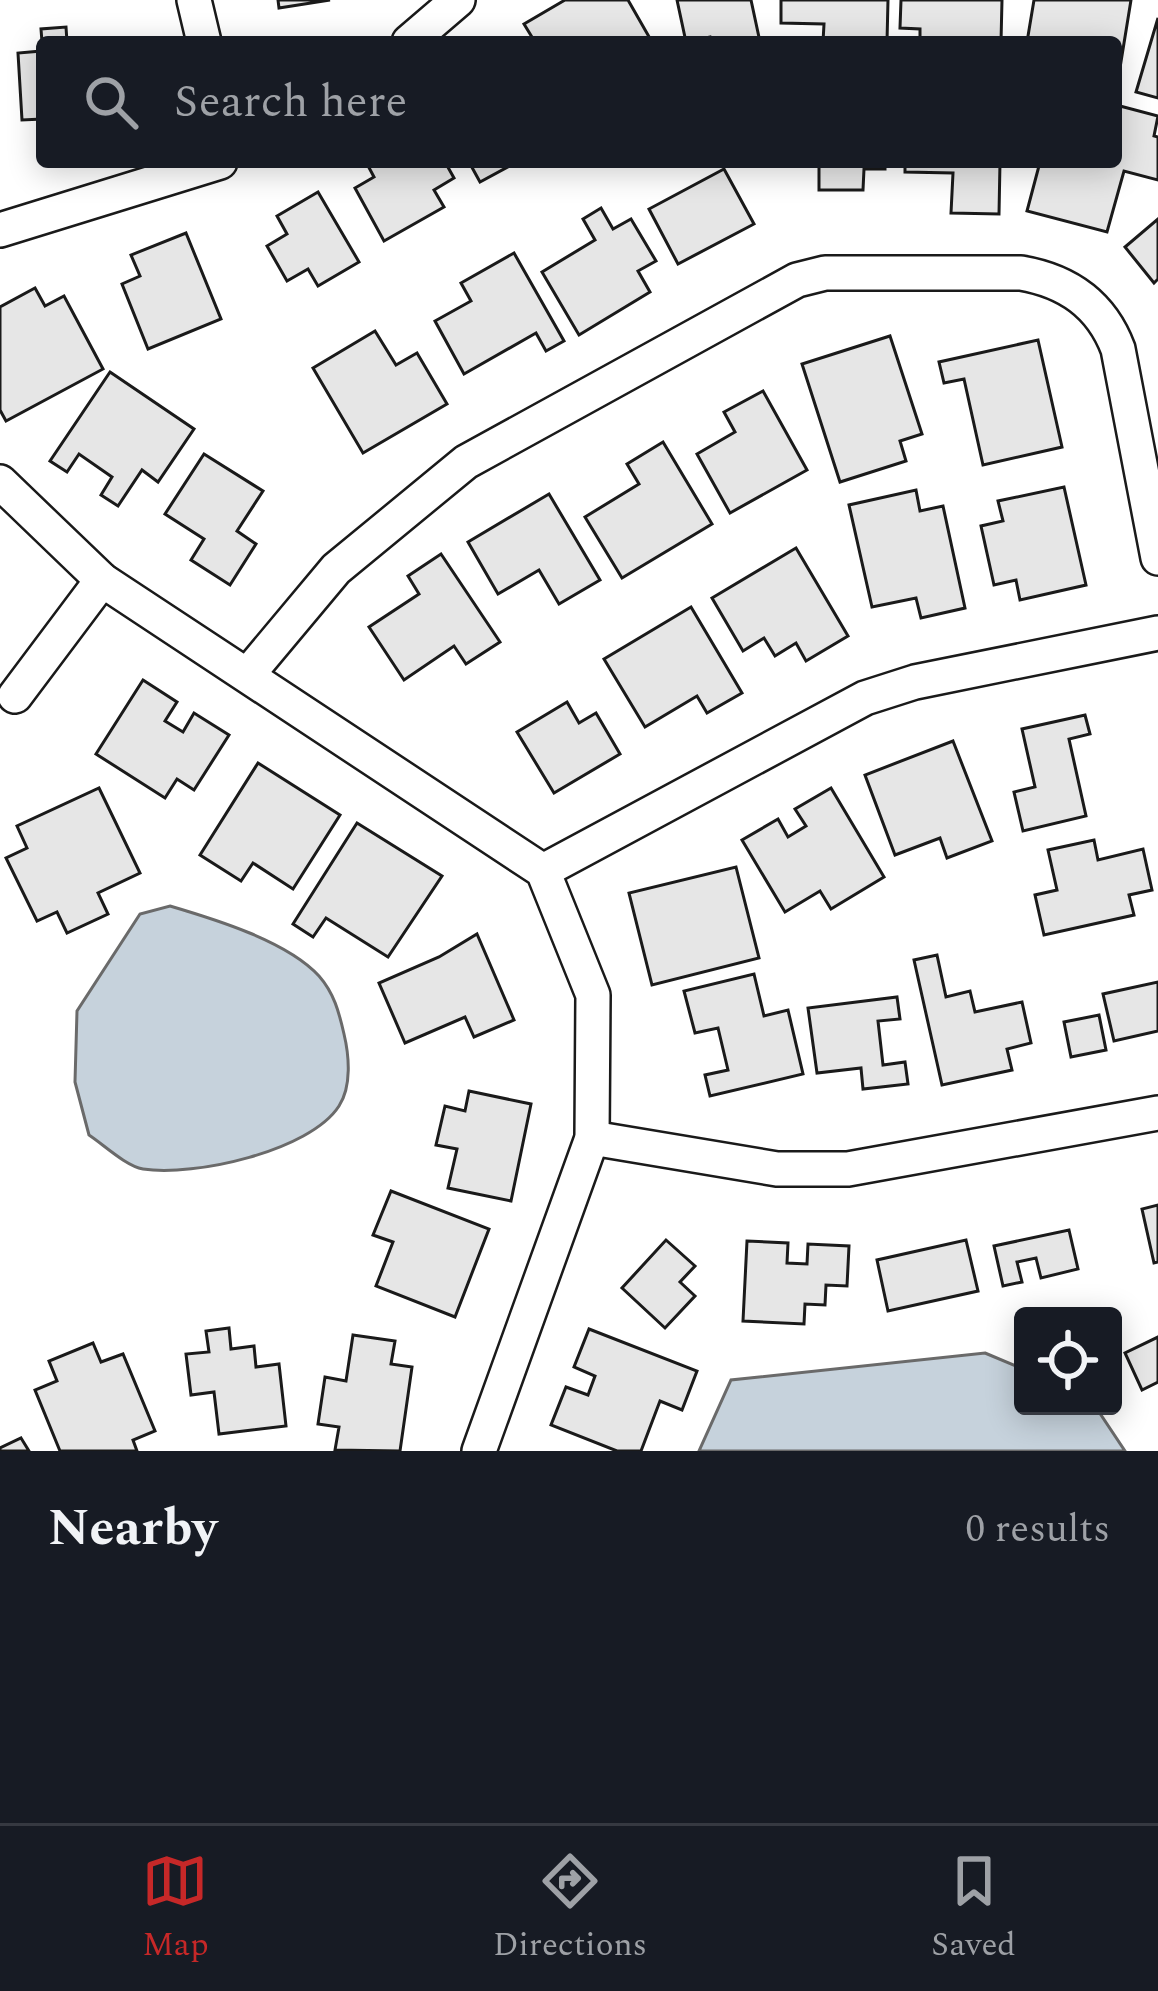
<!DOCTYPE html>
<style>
:root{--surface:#171b24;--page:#242831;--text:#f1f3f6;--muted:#9ea1a6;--line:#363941;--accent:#c62828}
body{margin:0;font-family:Spectral,serif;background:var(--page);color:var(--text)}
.controls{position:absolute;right:36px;bottom:36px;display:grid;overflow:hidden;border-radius:12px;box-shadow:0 6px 30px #0003}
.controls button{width:108px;height:108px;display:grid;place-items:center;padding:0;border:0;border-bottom:3px solid var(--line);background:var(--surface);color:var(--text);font:60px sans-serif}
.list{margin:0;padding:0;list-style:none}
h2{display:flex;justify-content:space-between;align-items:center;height:156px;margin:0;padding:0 48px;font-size:51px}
h2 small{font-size:39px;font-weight:400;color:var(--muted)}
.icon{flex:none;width:66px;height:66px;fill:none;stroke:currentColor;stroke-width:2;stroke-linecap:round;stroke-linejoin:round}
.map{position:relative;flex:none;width:1158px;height:1451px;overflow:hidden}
.search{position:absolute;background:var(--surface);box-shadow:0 6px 30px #0003;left:36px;right:36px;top:36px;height:132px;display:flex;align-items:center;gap:30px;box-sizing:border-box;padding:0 42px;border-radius:12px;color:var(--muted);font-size:45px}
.sheet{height:372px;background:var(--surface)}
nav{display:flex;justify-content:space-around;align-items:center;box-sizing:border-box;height:168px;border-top:3px solid var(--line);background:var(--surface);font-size:33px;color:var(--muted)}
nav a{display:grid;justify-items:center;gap:6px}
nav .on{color:var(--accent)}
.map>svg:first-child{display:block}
</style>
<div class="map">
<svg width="1158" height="1451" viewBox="0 0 1158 1451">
<rect width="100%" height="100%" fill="#fff"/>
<g fill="#c6d2dc" stroke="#6a6a6a" stroke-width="3">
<path d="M170,906C214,919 287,941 319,976C334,993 339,1012 344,1034C349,1055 352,1086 339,1106C310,1151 194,1177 143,1169C126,1166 104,1145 89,1135L75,1082L77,1011L140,914Z"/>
<path d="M985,1353L1023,1369V1406H1095L1125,1451H699L731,1380Z"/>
</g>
<g fill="#e6e6e6" stroke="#1a1a1a" stroke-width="3">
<path d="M278,0H330L279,8Z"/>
<path d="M565,0H628L652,42H535L524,24Z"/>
<path d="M677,0H751L760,42H711L710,37L686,42Z"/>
<path d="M781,0H888L887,42H823L824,24L781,23Z"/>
<path d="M901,0H1002L1001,42H920V29L900,28Z"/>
<path d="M1034,0H1131L1119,74L1116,73V42H1027Z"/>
<path d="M1158,18V98L1136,92Z"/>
<path d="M66,27L67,42H42L41,29Z"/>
<path d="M42,51V119L22,120L18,53Z"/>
<path d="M1120,106L1158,116L1154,136L1158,137V180L1124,171L1107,232L1027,211L1040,162H1116Z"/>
<path d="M366,162H445L454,178L434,190L444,207L384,241L355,188L374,177Z"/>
<path d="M469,162H517L480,182Z"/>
<path d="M819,162H885V169H864L863,190H819Z"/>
<path d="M905,162H1000L999,214L951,213L953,173L905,172Z"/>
<path d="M724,169L754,224L678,264L649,209Z"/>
<path d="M318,192L359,262L318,286L308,269L287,281L267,246L287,234L277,216Z"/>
<path d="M601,208L613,229L631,219L656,261L638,271L650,292L579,335L542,272L595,240L583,219Z"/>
<path d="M1158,219V279L1154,283L1125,247Z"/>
<path d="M186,233L221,319L148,349L122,284L140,276L131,255Z"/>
<path d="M514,253L564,341L546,351L536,333L464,374L435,321L471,301L461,283Z"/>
<path d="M35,288L45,306L64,296L103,369L6,421L0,410V307Z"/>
<path d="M375,331L396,365L417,353L447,404L363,453L313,368Z"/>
<path d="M890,336L922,434L900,441L906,461L840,482L802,364Z"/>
<path d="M1038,340L1062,447L983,465L964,379L944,383L939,362Z"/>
<path d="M110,372L194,429L158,482L142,470L118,506L101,495L112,477L79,454L67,472L50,461Z"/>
<path d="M763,391L807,470L730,513L697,454L735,432L724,412Z"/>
<path d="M663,442L712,524L622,578L585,517L639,484L627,464Z"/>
<path d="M204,454L263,491L237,531L256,544L230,585L191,560L204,539L165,514Z"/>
<path d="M1064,487L1086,585L1020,600L1016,580L994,585L981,526L1003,521L998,501Z"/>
<path d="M916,490L920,511L943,506L965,608L921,618L916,598L872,607L849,505Z"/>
<path d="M549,494L600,580L559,604L539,570L498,594L468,542Z"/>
<path d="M796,548L848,636L806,661L796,643L775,656L764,638L743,651L712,598Z"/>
<path d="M441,554L500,642L466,664L454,646L404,680L369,627L419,594L408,576Z"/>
<path d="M691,607L742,693L707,713L697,696L645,727L604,659Z"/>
<path d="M143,680L177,702L165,721L183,732L194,713L229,735L194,790L177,779L165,798L96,754Z"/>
<path d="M567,702L579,723L596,713L620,754L554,793L517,732Z"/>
<path d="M1085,715L1090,734L1069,739L1086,816L1023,831L1014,792L1035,787L1022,729Z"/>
<path d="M953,741L992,841L947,858L940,838L895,855L865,775Z"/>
<path d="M258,763L340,815L293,889L253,863L241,881L200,855Z"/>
<path d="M99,788L140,873L98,893L108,914L67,933L57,912L37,921L6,858L27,848L17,826Z"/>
<path d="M831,788L884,877L831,909L820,891L785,912L742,840L778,819L788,837L806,826L795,809Z"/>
<path d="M357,823L442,876L388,957L326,918L313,937L293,924Z"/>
<path d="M1094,840L1098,860L1143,849L1152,890L1129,895L1134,915L1044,935L1035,895L1057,890L1048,850Z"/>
<path d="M736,867L759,958L652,985L629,893Z"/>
<path d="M477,934L514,1020L474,1037L465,1017L405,1043L379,983L439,957Z"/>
<path d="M937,955L946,997L970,991L975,1012L1022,1002L1031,1043L1007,1049L1012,1070L942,1085L914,960Z"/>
<path d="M754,974L764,1016L788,1010L803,1074L710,1096L705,1075L728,1070L718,1028L695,1033L684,991Z"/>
<path d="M1158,982V1031L1114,1041L1103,994Z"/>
<path d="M897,997L900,1019L878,1021L883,1065L905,1062L908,1084L863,1089L861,1068L817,1073L808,1008Z"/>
<path d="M1099,1015L1106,1050L1071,1057L1064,1022Z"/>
<path d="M469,1091L531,1104L511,1201L448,1188L457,1149L436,1145L445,1106L465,1111Z"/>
<path d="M391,1191L489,1229L455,1317L376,1286L393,1242L373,1235Z"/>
<path d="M1158,1205V1262L1154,1263L1142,1209Z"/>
<path d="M1069,1230L1078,1269L1041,1278L1036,1258L1017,1262L1022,1282L1003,1286L994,1246Z"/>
<path d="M666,1240L695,1266L680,1282L695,1296L665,1328L622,1288Z"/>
<path d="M966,1240L978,1291L888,1311L877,1260Z"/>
<path d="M747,1241L788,1243L787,1263L807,1264L808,1244L849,1246L847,1286L826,1285L825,1305L805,1304L804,1324L743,1321Z"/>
<path d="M229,1328L231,1349L254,1346L256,1367L279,1364L286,1426L219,1434L214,1392L191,1395L186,1354L209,1352L206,1331Z"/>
<path d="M589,1329L697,1371L682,1410L660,1401L641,1451H617L551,1425L566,1387L588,1395L595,1376L574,1367Z"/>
<path d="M353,1335L395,1341L391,1364L412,1367L400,1451L335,1450L339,1427L318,1424L325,1377L346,1381Z"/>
<path d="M1158,1337V1382L1142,1390L1125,1353Z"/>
<path d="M93,1343L101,1362L123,1354L155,1431L133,1440L137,1451H60L35,1390L57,1381L49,1361Z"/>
<path d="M21,1438L29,1451H0V1448Z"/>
</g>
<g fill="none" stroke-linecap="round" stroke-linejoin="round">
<defs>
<g id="minor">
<path d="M194,0L204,42"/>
<path d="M409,42L458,0"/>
<path d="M0,230L220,162"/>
<path d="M0,482L102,580L543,871L593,995L592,1138L479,1451"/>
<path d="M249,673L336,569L466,462L797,280L825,273H1021C1067,281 1101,304 1118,349L1158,558"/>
<path d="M15,696L102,580"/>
<path d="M543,871L865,698L915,682L1158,633"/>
<path d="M592,1138L777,1169H848L1158,1113"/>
</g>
</defs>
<use href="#minor" stroke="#1a1a1a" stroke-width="38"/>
<use href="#minor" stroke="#fff" stroke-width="33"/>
</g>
</svg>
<div class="controls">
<button><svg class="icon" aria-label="locate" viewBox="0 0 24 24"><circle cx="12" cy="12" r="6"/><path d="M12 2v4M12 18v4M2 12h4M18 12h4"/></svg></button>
</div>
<div class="search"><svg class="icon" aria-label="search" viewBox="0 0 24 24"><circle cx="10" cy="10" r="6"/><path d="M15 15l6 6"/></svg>Search here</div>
</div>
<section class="sheet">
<h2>Nearby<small>0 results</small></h2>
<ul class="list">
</ul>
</section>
<nav>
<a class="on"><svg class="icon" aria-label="map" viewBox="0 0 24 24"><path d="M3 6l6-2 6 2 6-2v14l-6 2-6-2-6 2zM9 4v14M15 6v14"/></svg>Map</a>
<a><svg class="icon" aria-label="directions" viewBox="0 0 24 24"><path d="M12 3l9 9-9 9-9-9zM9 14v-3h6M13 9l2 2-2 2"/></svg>Directions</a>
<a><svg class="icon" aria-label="saved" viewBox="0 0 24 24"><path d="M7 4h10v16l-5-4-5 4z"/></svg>Saved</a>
</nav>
